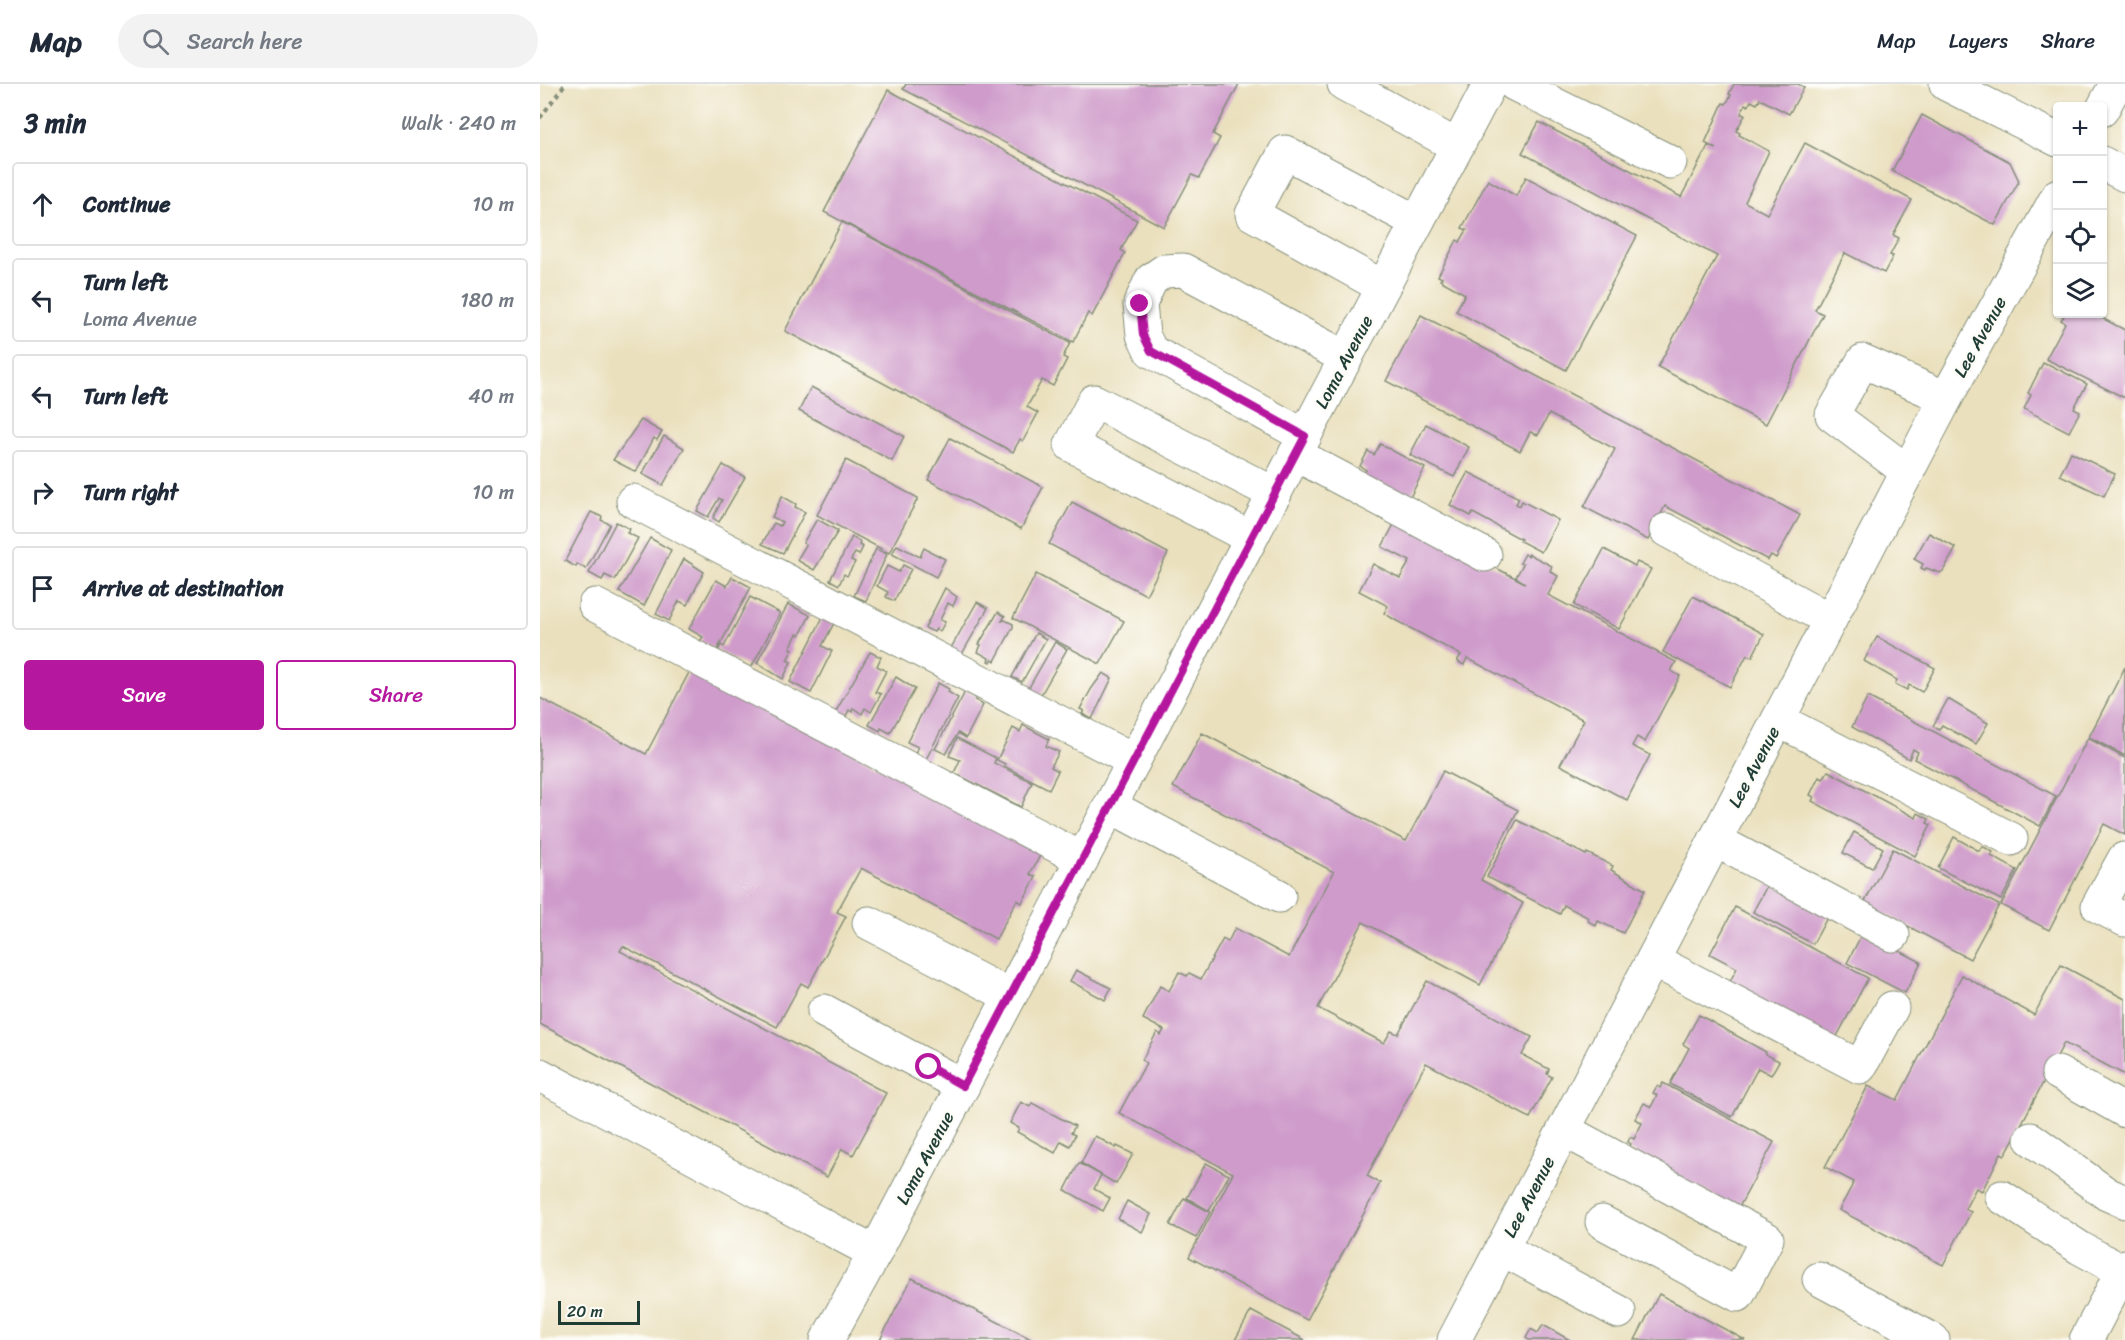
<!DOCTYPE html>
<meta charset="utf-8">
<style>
:root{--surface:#fff;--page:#f2f2f3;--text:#1f2937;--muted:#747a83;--line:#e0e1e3;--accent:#b5179e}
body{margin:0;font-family:Sriracha,sans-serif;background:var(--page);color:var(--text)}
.controls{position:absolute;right:18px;top:18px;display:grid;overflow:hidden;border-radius:6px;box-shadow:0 2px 4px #0004}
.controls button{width:54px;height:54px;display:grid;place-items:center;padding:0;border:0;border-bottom:2px solid var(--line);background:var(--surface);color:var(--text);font:30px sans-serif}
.scale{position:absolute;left:18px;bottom:15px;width:82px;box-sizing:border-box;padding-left:6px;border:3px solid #1f3d34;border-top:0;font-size:16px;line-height:21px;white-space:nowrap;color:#1f3d34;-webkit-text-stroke:4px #fdfcf7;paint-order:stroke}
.stop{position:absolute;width:18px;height:18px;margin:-14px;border:4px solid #b5179e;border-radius:50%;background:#fff}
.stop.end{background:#b5179e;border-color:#fff;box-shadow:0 2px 6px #0008}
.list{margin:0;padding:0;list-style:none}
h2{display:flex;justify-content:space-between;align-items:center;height:78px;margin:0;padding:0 24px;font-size:26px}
h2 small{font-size:20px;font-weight:400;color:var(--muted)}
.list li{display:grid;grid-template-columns:39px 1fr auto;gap:18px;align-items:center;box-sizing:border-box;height:84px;margin:0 12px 12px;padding:0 12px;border:2px solid var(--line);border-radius:6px}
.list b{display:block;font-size:22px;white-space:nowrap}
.list p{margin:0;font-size:20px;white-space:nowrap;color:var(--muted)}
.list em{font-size:20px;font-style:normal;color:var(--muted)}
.actions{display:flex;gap:12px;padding:18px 24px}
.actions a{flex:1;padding:14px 0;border:2px solid var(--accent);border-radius:6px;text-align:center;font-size:21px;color:var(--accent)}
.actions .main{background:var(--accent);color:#fff}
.icon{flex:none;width:33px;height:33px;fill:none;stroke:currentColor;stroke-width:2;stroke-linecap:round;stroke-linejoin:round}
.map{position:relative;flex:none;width:1585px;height:1256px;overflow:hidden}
header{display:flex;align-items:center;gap:36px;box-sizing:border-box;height:84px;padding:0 30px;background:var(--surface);border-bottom:2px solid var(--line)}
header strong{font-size:28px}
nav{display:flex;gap:33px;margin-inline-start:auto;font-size:21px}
.search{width:420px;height:54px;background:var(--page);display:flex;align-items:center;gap:15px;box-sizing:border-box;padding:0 21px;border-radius:33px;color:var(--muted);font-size:22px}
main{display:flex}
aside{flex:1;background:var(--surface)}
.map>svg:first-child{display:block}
</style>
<header>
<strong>Map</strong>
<div class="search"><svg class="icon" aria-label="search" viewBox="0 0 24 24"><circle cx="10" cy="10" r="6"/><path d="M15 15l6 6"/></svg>Search here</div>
<nav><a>Map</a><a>Layers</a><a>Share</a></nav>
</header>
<main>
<aside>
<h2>3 min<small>Walk · 240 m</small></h2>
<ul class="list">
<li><svg class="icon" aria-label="ahead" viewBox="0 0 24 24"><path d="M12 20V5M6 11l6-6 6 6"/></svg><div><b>Continue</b></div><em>10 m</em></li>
<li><svg class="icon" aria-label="left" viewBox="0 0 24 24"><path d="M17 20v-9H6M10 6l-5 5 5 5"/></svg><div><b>Turn left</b><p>Loma Avenue</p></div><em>180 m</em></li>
<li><svg class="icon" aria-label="left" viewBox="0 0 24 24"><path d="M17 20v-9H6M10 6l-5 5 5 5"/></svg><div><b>Turn left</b></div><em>40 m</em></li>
<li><svg class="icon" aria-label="right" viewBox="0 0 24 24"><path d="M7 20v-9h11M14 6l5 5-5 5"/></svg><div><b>Turn right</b></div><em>10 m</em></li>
<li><svg class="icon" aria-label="arrive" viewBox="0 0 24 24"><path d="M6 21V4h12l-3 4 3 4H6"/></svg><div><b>Arrive at destination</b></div></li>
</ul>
<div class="actions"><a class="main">Save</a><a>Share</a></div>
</aside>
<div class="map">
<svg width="1585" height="1256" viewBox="0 0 1585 1256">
<rect width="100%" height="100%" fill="#fdfcf7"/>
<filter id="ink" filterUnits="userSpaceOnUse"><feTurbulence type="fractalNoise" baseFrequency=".0167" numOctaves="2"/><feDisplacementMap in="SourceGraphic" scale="12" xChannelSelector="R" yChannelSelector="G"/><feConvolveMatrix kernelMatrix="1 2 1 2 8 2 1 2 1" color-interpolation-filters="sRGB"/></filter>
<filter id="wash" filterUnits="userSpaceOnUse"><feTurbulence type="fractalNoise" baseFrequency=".008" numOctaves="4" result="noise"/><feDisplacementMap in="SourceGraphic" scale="24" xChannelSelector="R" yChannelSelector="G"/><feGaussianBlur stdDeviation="1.35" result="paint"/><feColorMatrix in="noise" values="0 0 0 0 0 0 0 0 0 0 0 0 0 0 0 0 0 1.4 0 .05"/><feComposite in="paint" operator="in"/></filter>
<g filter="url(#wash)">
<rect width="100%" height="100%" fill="#eae0bd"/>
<g id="blocks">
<g fill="#cf9bcb">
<path d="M366,0H699L673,50L680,54L659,94L652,91L624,143L363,5Z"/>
<path d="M1194,0H1258L1264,3L1249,30L1220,15L1217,20L1211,17L1208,22L1205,20L1202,27L1201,30L1205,31L1196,47L1200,49L1199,51L1229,67L1205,118L1227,130L1265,59L1372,116L1353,151L1359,154L1350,171L1353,172L1344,189L1305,169L1275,226L1283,230L1226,340L1118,283L1177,172L982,69L999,38L1141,113L1168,62L1176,65L1165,59L1183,19L1186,20L1191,11L1189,10Z"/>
<path d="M348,6L597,136L581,166L585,169L552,232L548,229L533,258L284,128Z"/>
<path d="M1382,31L1470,78L1479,97L1455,141L1352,87Z"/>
<path d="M986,93L1097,152L1026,286L916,227L925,210L900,196L902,194L898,192L917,156L920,158L927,146L922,144L948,96L976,112Z"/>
<path d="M302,138L530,259L523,273L527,275L513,302L502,296L487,323L498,329L483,357L480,355L473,368L245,247Z"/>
<path d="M1525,230H1554L1585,246V314L1506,275L1525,239L1521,236Z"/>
<path d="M881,231L1260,431L1236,474L1231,471L1228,476L1125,422L1108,456L1044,423L1075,365L1009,330L998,351L990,348L980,367L846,297Z"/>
<path d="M1503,279L1507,281L1508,280L1547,300L1534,324L1540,327L1529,348L1484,325L1491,311L1488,309Z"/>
<path d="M271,303L364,352L352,377L259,327Z"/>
<path d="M101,336L122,348L117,356L114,354L96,388L73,376Z"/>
<path d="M886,340L929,363L914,393L870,371Z"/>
<path d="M124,352L144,364L123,401L102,390Z"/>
<path d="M410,354L503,403L481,445L388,396Z"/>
<path d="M840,360L885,384L866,421L821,397L826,386L820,382L828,367L834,371Z"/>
<path d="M1531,368L1575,390L1564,412L1520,391Z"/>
<path d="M306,376L378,414L349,469L277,431Z"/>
<path d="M183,381L205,393L179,438L173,434L182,416L179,414L168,433L157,427Z"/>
<path d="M928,388L979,414L976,420L980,422L982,417L1018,436L1001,468L980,457L981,455L933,429L931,432L910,421Z"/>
<path d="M242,412L256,420L255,423L265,428L243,469L222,460L234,439L240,442L242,438L232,433Z"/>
<path d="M532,418L628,469L606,511L509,460Z"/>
<path d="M51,428L62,433L61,436L70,440L46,485L37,480L36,483L25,477Z"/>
<path d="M858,433L985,499L976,493L983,480L980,479L985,470L988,472L989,470L1012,482L1010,487L1018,492L1008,511L1136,578L1131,587L1140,592L1105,658L1097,653L1092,662L1110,671L1087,716L1020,681L1044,636L927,574L924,581L917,577L921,571L855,536L844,529L848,522L819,507L833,480L860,494L870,477L842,463Z"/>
<path d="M277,435L298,447L274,486L257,476L266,461L263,459Z"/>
<path d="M76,438L90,445L87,449L98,454L75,496L65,491L62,496L49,489Z"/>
<path d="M1389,449L1416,464L1403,487L1400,489L1386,484L1385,486L1381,484L1383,480L1374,475Z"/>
<path d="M312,453L320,458L319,461L323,463L319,471L315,469L311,476L315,478L307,492L304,490L299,501L290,496Z"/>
<path d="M110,454L131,466L104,522L79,508Z"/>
<path d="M357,461L380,473L384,464L405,475L396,493L352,470Z"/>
<path d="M336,465L347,470L326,517L314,512Z"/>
<path d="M1064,465L1095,482L1097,478L1111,485L1079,545L1034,521Z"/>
<path d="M144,475L164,488L147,521L139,517L129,537L116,530Z"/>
<path d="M363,481L371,485L354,517L346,513L348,508L337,502L347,482L359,488Z"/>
<path d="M496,490L584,537L560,580L473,534Z"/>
<path d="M192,493L211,503L177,566L160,557L163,553L149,545L176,496L187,502Z"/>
<path d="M405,504L417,513L413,522L408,519L400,536L405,538L400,547L396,545L394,548L385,544Z"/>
<path d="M1153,512L1224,550L1212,573L1207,571L1190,603L1123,568Z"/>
<path d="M210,513L240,529L211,584L178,567L181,561L184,563Z"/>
<path d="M437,518L448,524L422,570L411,564Z"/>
<path d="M248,520L270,531L260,551L257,550L250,564L253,565L247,576L251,578L243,595L217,579Z"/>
<path d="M458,528L465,532L462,537L465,536L473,540V543L455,577L452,575L451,578L448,577L449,574L438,568L441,561L439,560Z"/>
<path d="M284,531L295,537L282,562L292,567L271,609L250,598Z"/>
<path d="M496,549L506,555L482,598L472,593Z"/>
<path d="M1337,553L1395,584L1382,608L1369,601L1367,606L1355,600L1357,596L1324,577Z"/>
<path d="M515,558L527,565L499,614L487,607Z"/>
<path d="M330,568L341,573L337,582L346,587L335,608L341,610L331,628L325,624L322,630L313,624L312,628L309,626L305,634L295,629Z"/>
<path d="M152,583L502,768L490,790L496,793L482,819L477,816L456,855L321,784L297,828L306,832L268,903L261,899L237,943L83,862L80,867L346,1009L313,1071L302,1065L287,1093L0,940V614L106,670Z"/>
<path d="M1585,583V672L1549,653Z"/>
<path d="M563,589L572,594L552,635L542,630L544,627L540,625L552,604Z"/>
<path d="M356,593L375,605L350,649L341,644L340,647L329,641Z"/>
<path d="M398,599L409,605L408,608L418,614L385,677L374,671L378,663L367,658Z"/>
<path d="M426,606L437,612L435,616L443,621L426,654L418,649L406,670L395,665Z"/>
<path d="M1328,613L1516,712L1500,742L1374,675L1378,668L1373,665L1369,675L1312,643Z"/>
<path d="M1408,615L1448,639L1436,660L1402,641L1399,646L1393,642Z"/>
<path d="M483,641L509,655L506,662L519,668L511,683L518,687L509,705L464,682L465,680L457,676L473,644L480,648Z"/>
<path d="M662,649L866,757L903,687L978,726L941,796L983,819L940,901L823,838L778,924L844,959L851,947L858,950L887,897L992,953L982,971L1009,985L1007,990L1012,993L990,1034L886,979L827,1092L840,1099L767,1236L649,1173L693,1089L579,1029L606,979L602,976L617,948L621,951L624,946L603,935L620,902L629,907L639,888L647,892L649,889L661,895L683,855L688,858L695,844L749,873L794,788L633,703Z"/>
<path d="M417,654L456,674L454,679L492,698L481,723L414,689L420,676L409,672Z"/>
<path d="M1548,654L1585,674V751L1564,740L1509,846L1461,821Z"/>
<path d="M1288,687L1376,734L1378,729L1389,735L1387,739L1391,741L1375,772L1272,717L1274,713L1270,711L1279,693L1283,695Z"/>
<path d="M977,736L1046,771L1047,769L1073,782L1071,786L1105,806L1083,849L1058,837L1056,842L1048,837L1049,834L1024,821L1020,830L947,793Z"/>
<path d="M1314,748L1343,764L1332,784L1303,769Z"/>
<path d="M1414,753L1439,767L1442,762L1453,768L1451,772L1477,786L1461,816L1398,784Z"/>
<path d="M1353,765L1459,821L1430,875L1324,819Z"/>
<path d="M1229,798L1289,830L1273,860L1213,828Z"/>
<path d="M1195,823L1328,894L1294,958L1187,903L1197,884L1170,870Z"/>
<path d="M1323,848L1381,878L1365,909L1307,879Z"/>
<path d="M1521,881L1585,915V991L1524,959L1465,1071L1461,1069L1442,1107L1436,1104L1425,1125L1431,1128L1403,1181L1299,1126L1314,1098L1285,1083L1328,1002L1357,1016L1422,891L1494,931Z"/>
<path d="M536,886L571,904L565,916L530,897Z"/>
<path d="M1159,931L1226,968L1225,970L1239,977L1231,991L1218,984L1192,1033L1130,1000L1149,964L1143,960Z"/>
<path d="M1123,999L1234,1058L1198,1125L1088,1066L1091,1060L1088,1058L1090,1053L1094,1055L1102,1039L1095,1035L1104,1019L1111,1023L1117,1011L1113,1009L1117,1002L1120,1004Z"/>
<path d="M481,1018L490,1023L492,1019L535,1042L531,1049L535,1051L530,1062L521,1057L515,1069L477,1048L479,1044L470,1039Z"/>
<path d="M555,1052L576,1064L577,1062L593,1070L576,1100L541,1079Z"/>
<path d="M539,1079L561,1091L554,1105L570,1114L563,1127L525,1106Z"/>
<path d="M666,1079L689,1091L669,1127L647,1114Z"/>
<path d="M644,1114L670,1128L656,1154L630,1141Z"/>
<path d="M587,1117L611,1130L602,1148L578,1135Z"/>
<path d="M372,1194L493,1256H340Z"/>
<path d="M1119,1210L1205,1256H1095Z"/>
<path d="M711,1227L765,1256H695Z"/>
<path d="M1003,1241L1030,1256H989L986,1254L991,1245L998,1249Z"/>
</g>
</g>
</g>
<g filter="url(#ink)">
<use href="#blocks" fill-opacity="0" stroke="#848e78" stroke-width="1.5"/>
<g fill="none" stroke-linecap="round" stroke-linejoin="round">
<defs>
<g id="minor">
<path d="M804,0L917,62"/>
<path d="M974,0L1130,78"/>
<path d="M1406,0L1518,56"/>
<path d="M1562,26L1576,0"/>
<path d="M1562,79L1585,91"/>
<path d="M843,203L712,130L745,68L877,138"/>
<path d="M765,352L611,267L603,251L600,220L611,196L624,187L643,186L806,274"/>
<path d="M755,370L945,471"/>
<path d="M1368,388L1292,331L1323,277L1406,314"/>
<path d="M93,417L594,677"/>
<path d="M1126,446L1290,536"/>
<path d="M711,454L531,361L554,317L735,410"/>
<path d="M55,521L542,775"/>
<path d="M1238,636L1471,755"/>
<path d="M570,722L739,812"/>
<path d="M1175,756L1353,851"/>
<path d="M1585,776L1584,775L1558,822L1585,836"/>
<path d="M329,839L470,912"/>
<path d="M1113,876L1320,983L1352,924"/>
<path d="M284,927L423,1002"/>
<path d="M1518,989L1585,1027"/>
<path d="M0,991L335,1169"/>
<path d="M1024,1046L1227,1155L1198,1211L1062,1138"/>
<path d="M1491,1055L1567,1110L1585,1118"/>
<path d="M1462,1113L1540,1164L1582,1187"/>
<path d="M962,1165L1079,1228"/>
<path d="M1279,1195L1393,1256"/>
<path d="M287,1256L335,1169L950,0"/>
<path d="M914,1256L1406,314L1518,111"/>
<path d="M1546,1256L1585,1182"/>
</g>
</defs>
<use href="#minor" stroke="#848e78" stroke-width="35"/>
<path stroke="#848e78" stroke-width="4" stroke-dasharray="4.5 4.5" stroke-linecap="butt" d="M0,34L25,0"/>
<use href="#minor" stroke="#fff" stroke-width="33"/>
</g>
</g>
<g fill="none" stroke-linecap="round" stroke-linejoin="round" filter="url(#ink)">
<path stroke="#b5179e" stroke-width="8" d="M389,983L423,1002L765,352L611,267L603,251L600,220"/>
</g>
<g text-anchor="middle" stroke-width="5" stroke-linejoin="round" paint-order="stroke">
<g font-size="18" fill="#1f3d34" stroke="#fdfcf7">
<text transform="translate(1440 253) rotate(-61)" y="6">Lee Avenue</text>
<text transform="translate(804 278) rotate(-62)" y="6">Loma Avenue</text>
<text transform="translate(1214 683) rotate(-62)" y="6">Lee Avenue</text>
<text transform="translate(385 1074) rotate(-62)" y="6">Loma Avenue</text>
<text transform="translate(989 1113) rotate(-62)" y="6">Lee Avenue</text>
</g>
</g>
</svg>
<div class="controls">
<button>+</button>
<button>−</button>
<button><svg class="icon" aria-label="locate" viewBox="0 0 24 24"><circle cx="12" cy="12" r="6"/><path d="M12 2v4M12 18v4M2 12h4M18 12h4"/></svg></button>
<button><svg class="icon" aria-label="layers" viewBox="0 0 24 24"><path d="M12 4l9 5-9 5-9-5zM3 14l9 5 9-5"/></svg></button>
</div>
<div class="scale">20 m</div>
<div class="stop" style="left:389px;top:983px"></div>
<div class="stop end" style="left:600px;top:220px"></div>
</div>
</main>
